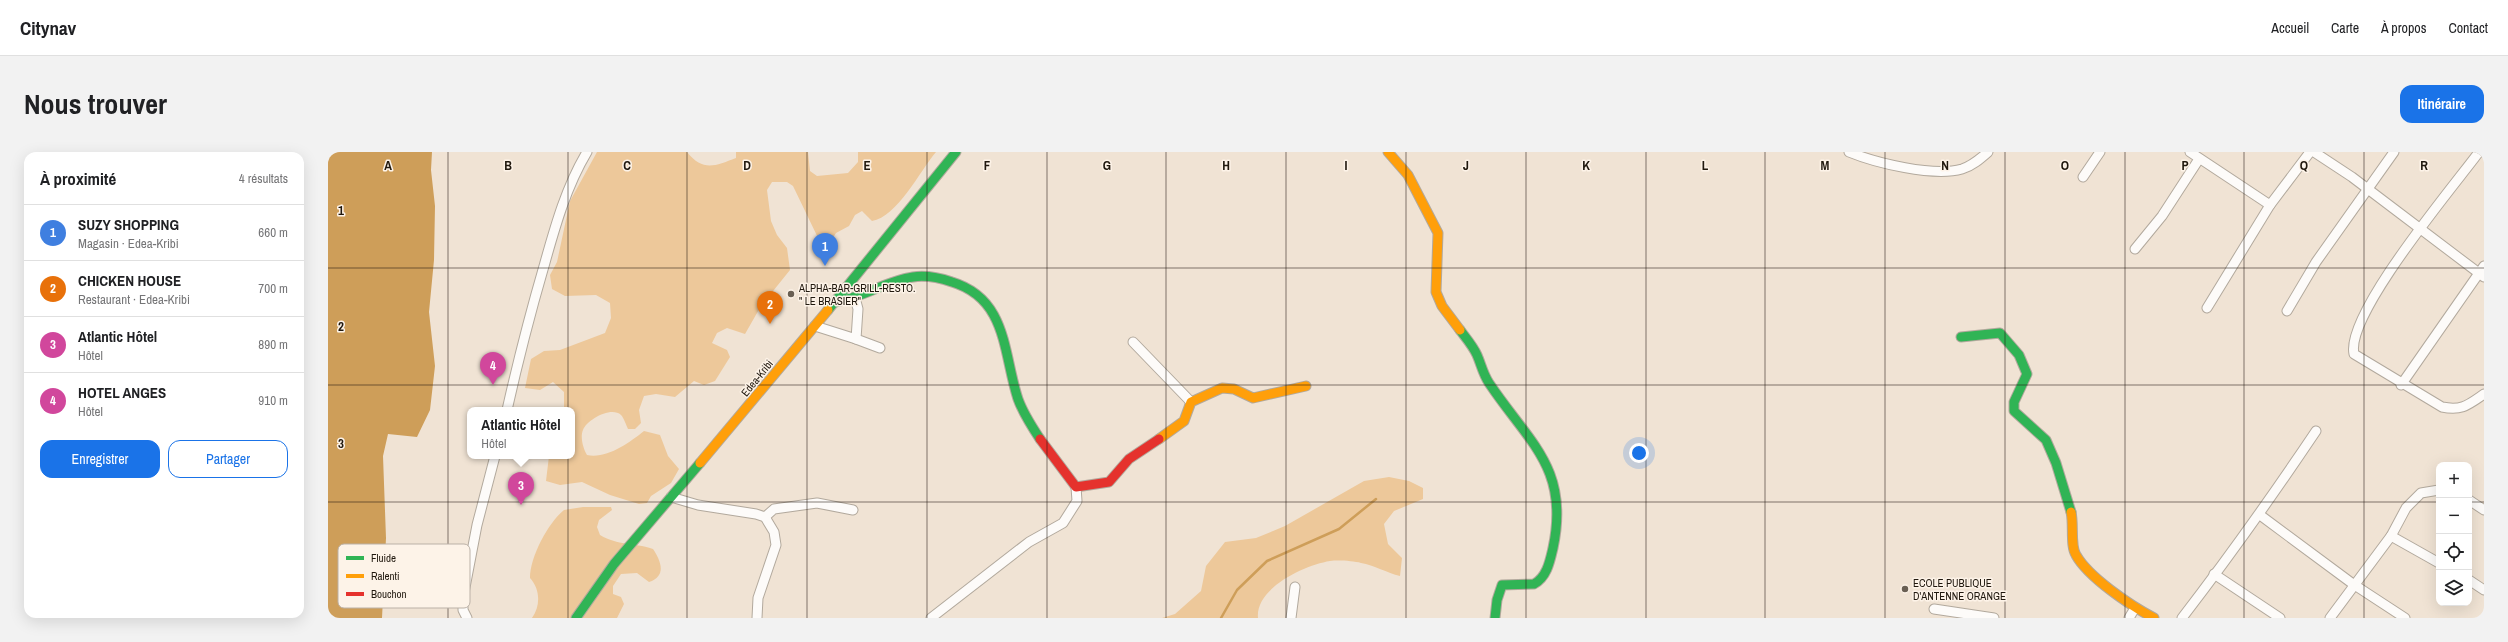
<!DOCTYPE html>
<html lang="fr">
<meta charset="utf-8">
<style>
:root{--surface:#fff;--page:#f2f2f2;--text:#202124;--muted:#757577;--line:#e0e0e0;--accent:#1a73e8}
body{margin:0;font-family:"Archivo Narrow",sans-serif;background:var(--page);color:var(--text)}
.controls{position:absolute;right:12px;bottom:12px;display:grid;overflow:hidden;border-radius:8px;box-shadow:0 4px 16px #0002}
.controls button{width:36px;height:36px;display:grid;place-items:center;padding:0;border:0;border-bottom:1px solid var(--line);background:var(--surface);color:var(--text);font:20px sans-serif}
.you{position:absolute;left:1311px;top:301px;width:14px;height:14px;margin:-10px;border:3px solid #fff;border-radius:50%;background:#1a73e8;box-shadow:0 0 0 6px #1a73e833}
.badge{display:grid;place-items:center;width:26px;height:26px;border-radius:50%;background:var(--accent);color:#fff;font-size:13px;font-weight:700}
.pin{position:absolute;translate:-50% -33px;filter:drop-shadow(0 1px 2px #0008)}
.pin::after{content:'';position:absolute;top:21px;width:14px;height:12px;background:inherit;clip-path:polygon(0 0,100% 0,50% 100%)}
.popup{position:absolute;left:139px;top:255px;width:108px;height:52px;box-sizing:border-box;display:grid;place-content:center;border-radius:8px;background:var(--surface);filter:drop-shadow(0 1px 3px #0005);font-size:13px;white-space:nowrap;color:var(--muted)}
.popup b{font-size:15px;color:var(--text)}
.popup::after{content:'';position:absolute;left:50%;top:100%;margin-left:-8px;border:8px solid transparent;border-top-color:var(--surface)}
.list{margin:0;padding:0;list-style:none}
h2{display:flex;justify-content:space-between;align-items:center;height:52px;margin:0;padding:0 16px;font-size:17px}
h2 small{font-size:13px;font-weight:400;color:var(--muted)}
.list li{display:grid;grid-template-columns:26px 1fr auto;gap:12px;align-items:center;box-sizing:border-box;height:56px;padding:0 16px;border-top:1px solid var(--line)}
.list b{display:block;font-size:15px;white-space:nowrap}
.list p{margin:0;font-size:13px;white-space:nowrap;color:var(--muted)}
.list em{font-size:13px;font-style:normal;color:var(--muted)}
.actions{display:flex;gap:8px;padding:12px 16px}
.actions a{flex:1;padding:9px 0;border:1px solid var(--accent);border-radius:12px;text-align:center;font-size:14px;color:var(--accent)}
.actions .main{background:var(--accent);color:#fff}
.icon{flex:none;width:22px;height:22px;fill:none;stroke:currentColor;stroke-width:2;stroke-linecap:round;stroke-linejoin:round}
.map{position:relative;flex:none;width:2156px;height:466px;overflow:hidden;border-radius:12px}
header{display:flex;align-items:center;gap:24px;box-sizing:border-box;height:56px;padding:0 20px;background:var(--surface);border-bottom:1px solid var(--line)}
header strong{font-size:19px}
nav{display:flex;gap:22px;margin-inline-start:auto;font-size:14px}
.intro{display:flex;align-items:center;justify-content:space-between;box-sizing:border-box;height:96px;padding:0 24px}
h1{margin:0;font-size:28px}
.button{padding:10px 18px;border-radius:12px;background:var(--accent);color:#fff;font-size:14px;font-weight:700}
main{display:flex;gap:24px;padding:0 24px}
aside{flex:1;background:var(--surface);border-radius:12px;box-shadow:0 4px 16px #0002}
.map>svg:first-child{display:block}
</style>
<header>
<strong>Citynav</strong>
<nav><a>Accueil</a><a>Carte</a><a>À propos</a><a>Contact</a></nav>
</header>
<div class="intro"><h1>Nous trouver</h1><a class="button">Itinéraire</a></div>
<main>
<aside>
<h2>À proximité<small>4 résultats</small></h2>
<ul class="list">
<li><span class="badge" style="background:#3f7fe0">1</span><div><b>SUZY SHOPPING</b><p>Magasin · Edea-Kribi</p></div><em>660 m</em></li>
<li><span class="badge" style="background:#e8710a">2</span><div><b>CHICKEN HOUSE</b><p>Restaurant · Edea-Kribi</p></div><em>700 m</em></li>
<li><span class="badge" style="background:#d1479c">3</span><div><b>Atlantic Hôtel</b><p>Hôtel</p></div><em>890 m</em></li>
<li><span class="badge" style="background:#d1479c">4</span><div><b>HOTEL ANGES</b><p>Hôtel</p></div><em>910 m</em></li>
</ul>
<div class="actions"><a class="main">Enregistrer</a><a>Partager</a></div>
</aside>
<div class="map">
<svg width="2156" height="466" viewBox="0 0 2156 466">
<rect width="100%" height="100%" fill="#f0e3d4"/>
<g fill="#edc89a">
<path d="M269,0H359C375,20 387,14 408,6V0H480L482,19L489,24L520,21L530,10V0H608C592,19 569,65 544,69L534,59L527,63L521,74L508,81L500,94L492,90L465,34L459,30H444L439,38L443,69L449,83L459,96L462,118L433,154L417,182L399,176L389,181L384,191L399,198L402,205L387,229L376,233L366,229L347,245L328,242L316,244L311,258L313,271L307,277H300C298,273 296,266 293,263C283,254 259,268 255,278C252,285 255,296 259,303C279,307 301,291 316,279L332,283L340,304L351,317L343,331L323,344L319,351L311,352L282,343L254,330L232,333L218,329L221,304H244V258H236V240L225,230L212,238L197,236L203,207L216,199L232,198L277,181L283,166L282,151L268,143L237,144L224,137L222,123L229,110L242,49Z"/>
<path d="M1061,325L1081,329L1095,336V347L1066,359L1056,372L1060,392L1074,406L1072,424C1059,421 1046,413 1033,411C1025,409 1011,408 1002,409C977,413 927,436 930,466H834L847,462L873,439L878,414L897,390L928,386L957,374L1036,329Z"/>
<path d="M255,355H283L284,358L271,368L269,375L272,383C291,394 304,390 325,397C333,409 339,424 321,430L309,421L293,422L285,434V442L293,445L296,452L289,466H204C213,453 212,437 202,426C202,405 220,371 236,358Z"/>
</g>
<path fill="#ce9e59" d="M0,0H104L103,18L107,54L106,108L101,160L107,214L102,258L89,285L60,282L55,304L58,386L54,466H0Z"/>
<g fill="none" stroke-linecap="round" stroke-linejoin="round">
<path stroke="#ce9e59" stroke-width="2.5" d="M893,466L909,438L939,409L1011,377L1048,347"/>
<defs>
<g id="street">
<path d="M1521,0C1548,11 1605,25 1634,17C1644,14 1652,7 1660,0"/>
<path d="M1862,0L1942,53"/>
<path d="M1986,0L2024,25L2156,125"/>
<path d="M2151,0C2125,35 2017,163 2026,202L2114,255C2134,259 2140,253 2156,242"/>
<path d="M1755,25L1772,0"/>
<path d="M1807,97L1834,64L1871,7"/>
<path d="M527,146L530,157L528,187L552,196"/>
<path d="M1879,156L1942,53L1982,0"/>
<path d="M1959,159L1988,110L2066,0"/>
<path d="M487,174L528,187"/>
<path d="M805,190L863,250"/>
<path d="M2073,233L2156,114"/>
<path d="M179,258C190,209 202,162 216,114C227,75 238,35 259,0"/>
<path d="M343,345L370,353L428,362L437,365L446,380L448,393L430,446L429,466"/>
<path d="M2141,348L2156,358"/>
<path d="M1932,363L2025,432L2077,466"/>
<path d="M437,365L446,357L489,351L525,358"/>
<path d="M2063,384L2111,411"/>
<path d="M1886,422L1952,466"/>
<path d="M2141,428L2156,438"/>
<path d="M1606,457L1666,466"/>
<path d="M139,466L135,458V446L149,373L167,304"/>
<path d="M603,466L701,390L735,371L749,349L748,335"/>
<path d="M963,466L967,435"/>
<path d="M1801,466L1807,456"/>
<path d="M1854,466C1901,405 1945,343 1988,279"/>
<path d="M2002,466L2063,384L2078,356L2093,341L2111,338"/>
</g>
<g id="fast">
<path d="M507,150C534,146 558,129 585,125C597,123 612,126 624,130C680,147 675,202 690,247C695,261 704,275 712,287"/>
<path d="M500,158L628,0"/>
<path d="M1132,178C1138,186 1145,194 1149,203C1153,212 1155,222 1161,231C1201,291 1242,316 1225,396C1222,409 1219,425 1206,432L1174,433L1169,448L1167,466"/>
<path d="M1633,185L1672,181L1691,203L1699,222L1686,250V259L1718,288L1728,311L1743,360"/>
<path d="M248,466L286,412L372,311"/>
</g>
<g id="slow">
<path d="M1060,0L1080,23L1110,81L1108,140L1114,154L1132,178"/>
<path d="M831,287L856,269L863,250L894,236L906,237L925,246L978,234"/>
<path d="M372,311L500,158"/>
<path d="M1743,360C1746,372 1742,394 1748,403C1760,425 1803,454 1826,466"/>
</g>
<path id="jam" d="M712,287L748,335L781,330L801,307L831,287"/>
</defs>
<use href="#street" stroke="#b2a99d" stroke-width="11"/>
<use href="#fast" stroke="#b2a99d" stroke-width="11"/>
<use href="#slow" stroke="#b2a99d" stroke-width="11"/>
<use href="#jam" stroke="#b2a99d" stroke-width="11"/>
<use href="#street" stroke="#fdfbf9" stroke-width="9"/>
<use href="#fast" stroke="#30b455" stroke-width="9"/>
<use href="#slow" stroke="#ff9f0a" stroke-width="9"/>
<use href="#jam" stroke="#e5322d" stroke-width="9"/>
</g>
<path fill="none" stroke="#20180e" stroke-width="1" stroke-opacity="0.55" d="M120,0V466M240,0V466M359,0V466M479,0V466M599,0V466M719,0V466M838,0V466M958,0V466M1078,0V466M1198,0V466M1318,0V466M1437,0V466M1557,0V466M1677,0V466M1797,0V466M1916,0V466M2036,0V466M0,116H2156M0,233H2156M0,350H2111M2141,350H2156"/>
<g fill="#695f53" stroke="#fdf3e8" stroke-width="1.5">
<circle cx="463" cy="142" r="4"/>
<circle cx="1577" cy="437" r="4"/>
</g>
<g text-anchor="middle" stroke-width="3" stroke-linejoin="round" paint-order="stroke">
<g font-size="11" fill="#20180e" stroke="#fdf3e8" text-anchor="start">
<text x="471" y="140">ALPHA-BAR-GRILL-RESTO.<tspan x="471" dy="13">" LE BRASIER"</tspan></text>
<text x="1585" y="435">ECOLE PUBLIQUE<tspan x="1585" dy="13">D'ANTENNE ORANGE</tspan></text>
</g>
<g font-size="11" fill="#20180e" stroke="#fdf3e8">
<text transform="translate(429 226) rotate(-51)" y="4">Edea-Kribi</text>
</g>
</g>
<rect x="10" y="392" width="132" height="64" rx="6" fill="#fdf3e8" stroke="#bbb1a7" stroke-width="1"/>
<rect x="18" y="404" width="18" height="4" fill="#30b455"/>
<rect x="18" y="422" width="18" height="4" fill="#ff9f0a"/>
<rect x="18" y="440" width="18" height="4" fill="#e5322d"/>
<g font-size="11" fill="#20180e">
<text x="43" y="410">Fluide</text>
<text x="43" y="428">Ralenti</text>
<text x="43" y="446">Bouchon</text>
</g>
<g font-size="13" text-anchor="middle" font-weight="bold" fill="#20180e" stroke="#fdf3e8" stroke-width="3" stroke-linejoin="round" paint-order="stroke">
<text x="60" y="18">A</text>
<text x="180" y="18">B</text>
<text x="299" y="18">C</text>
<text x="419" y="18">D</text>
<text x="539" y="18">E</text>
<text x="659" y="18">F</text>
<text x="779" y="18">G</text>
<text x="898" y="18">H</text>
<text x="1018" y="18">I</text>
<text x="1138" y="18">J</text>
<text x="1258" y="18">K</text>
<text x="1377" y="18">L</text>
<text x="1497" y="18">M</text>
<text x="1617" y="18">N</text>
<text x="1737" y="18">O</text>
<text x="1857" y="18">P</text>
<text x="1976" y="18">Q</text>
<text x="2096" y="18">R</text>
<text x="13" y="63">1</text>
<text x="13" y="179">2</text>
<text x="13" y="296">3</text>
</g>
</svg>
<div class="controls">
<button>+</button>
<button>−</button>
<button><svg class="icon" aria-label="locate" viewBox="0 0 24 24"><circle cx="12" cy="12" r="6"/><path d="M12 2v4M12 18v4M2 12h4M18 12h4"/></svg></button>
<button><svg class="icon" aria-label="layers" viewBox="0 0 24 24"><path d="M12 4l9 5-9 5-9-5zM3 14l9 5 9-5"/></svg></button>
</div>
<div class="you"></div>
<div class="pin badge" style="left:497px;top:114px;background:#3f7fe0">1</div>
<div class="pin badge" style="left:442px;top:172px;background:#e8710a">2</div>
<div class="pin badge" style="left:193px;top:353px;background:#d1479c">3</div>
<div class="popup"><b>Atlantic Hôtel</b>Hôtel</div>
<div class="pin badge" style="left:165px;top:233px;background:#d1479c">4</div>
</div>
</main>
